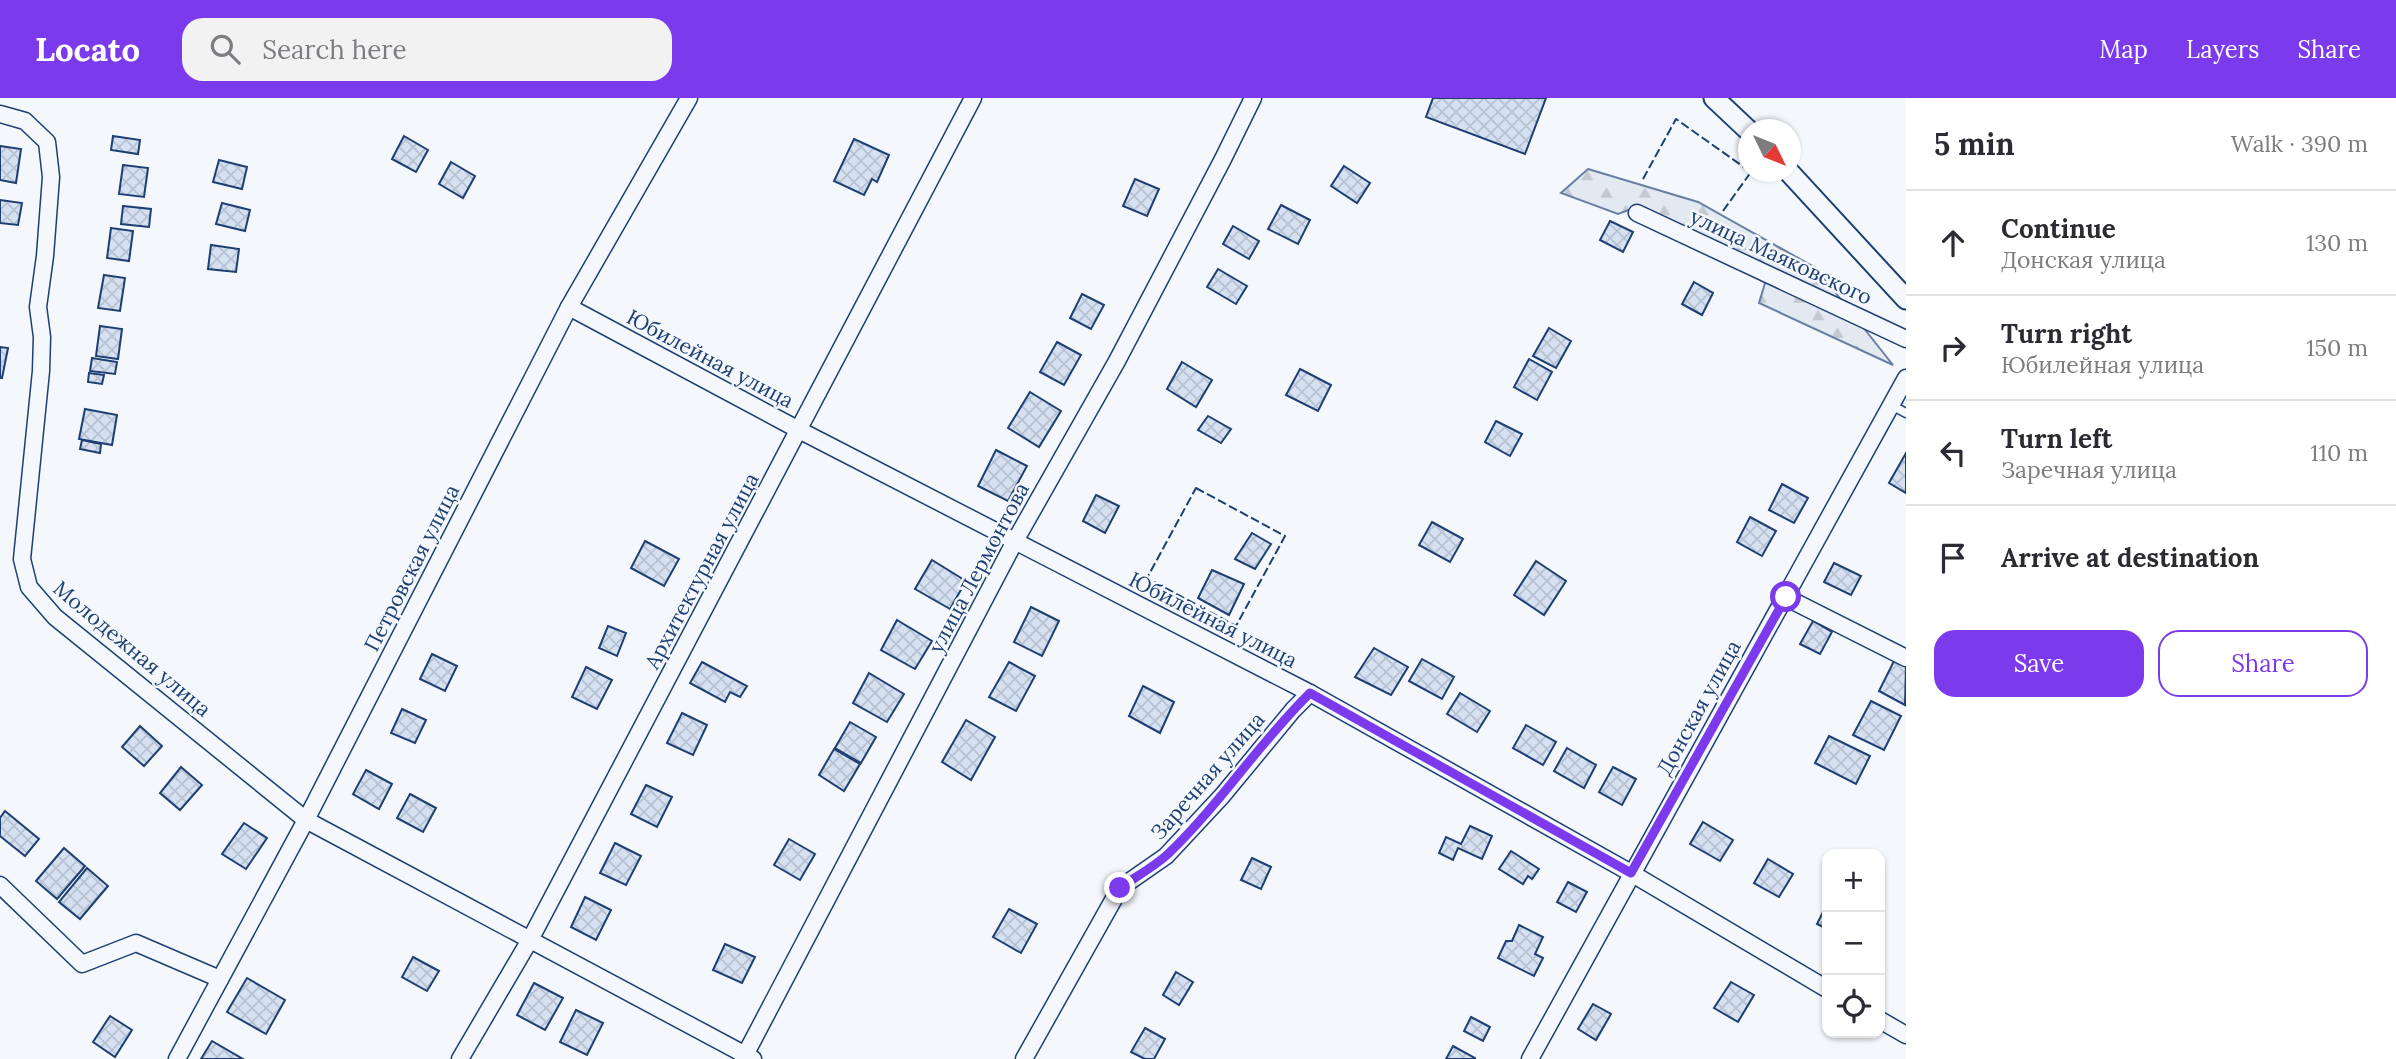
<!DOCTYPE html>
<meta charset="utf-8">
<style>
:root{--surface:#fff;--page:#f2f2f3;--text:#2b2b33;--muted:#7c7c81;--line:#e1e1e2;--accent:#7c3aed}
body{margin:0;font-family:Lora,serif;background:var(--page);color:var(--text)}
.controls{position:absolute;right:21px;bottom:21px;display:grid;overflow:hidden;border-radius:14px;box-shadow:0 2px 5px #0004}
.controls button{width:63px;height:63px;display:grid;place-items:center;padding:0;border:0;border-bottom:2px solid var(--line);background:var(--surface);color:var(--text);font:35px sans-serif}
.compass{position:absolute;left:1738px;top:21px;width:63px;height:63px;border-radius:50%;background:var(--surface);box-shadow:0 2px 5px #0004;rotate:133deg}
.stop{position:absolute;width:21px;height:21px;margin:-16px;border:5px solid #7c3aed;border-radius:50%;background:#fff}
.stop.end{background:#7c3aed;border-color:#fff;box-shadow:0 2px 7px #0008}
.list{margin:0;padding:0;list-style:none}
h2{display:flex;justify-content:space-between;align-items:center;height:91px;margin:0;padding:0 28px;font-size:30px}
h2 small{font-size:23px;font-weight:400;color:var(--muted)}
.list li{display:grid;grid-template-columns:46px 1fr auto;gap:21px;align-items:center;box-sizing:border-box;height:105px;padding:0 28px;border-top:2px solid var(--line)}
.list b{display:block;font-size:26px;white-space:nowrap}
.list p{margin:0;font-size:23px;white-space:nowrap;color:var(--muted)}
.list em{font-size:23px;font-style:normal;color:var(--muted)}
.actions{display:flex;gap:14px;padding:21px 28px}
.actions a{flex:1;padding:16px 0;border:2px solid var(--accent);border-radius:21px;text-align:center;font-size:24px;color:var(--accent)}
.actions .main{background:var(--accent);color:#fff}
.icon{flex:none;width:38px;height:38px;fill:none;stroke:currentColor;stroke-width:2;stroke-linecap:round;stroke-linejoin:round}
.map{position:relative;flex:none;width:1906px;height:961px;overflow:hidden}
header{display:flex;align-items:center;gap:42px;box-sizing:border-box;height:98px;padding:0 35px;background:var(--accent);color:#fff}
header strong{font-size:33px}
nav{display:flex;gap:38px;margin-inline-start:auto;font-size:24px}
.search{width:490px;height:63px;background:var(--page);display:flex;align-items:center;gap:18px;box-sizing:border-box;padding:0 24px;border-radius:21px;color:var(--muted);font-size:26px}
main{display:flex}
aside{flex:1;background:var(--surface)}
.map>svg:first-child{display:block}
</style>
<header>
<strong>Locato</strong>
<div class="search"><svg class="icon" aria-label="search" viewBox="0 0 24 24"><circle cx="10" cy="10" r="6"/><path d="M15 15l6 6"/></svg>Search here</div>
<nav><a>Map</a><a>Layers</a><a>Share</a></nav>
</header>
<main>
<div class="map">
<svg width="1906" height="961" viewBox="0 0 1906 961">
<defs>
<pattern id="forest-firs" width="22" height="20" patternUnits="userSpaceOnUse" patternTransform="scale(1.75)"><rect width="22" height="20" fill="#e3e9f0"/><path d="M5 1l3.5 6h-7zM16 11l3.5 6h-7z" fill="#c2c9d1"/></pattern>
<pattern id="building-cross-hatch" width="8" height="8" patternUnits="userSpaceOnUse" patternTransform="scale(1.75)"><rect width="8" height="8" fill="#d5e0f0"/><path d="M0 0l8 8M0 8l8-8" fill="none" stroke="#b6c1d1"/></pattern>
</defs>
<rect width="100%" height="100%" fill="#f4f7fb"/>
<path fill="url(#forest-firs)" stroke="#687fa3" stroke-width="2" d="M1588,71L1698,104L1816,170L1893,267L1759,205L1769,172L1637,109L1618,116L1561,95Z"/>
<g fill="url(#building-cross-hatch)" stroke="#1d3f73" stroke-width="2">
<path d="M1433,0H1546L1525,56L1426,19Z"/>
<path d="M113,38L140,42L138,56L111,52Z"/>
<path d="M404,38L428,52L416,74L392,61Z"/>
<path d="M854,41L889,57L877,84L872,81L864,97L834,83Z"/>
<path d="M0,48L21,51L16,85L0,82Z"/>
<path d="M219,62L247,69L242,91L213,84Z"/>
<path d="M451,64L475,78L463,100L439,86Z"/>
<path d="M123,67L148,70L144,99L119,96Z"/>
<path d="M1344,68L1370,85L1357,105L1331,88Z"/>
<path d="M1135,81L1159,91L1147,118L1123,108Z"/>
<path d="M0,102L22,105L18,127L0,125Z"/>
<path d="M222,105L250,112L245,133L216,126Z"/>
<path d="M1281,107L1310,122L1298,146L1268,131Z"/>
<path d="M123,108L151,111L149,129L121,126Z"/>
<path d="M1610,123L1633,134L1623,154L1600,142Z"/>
<path d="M1233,128L1259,143L1249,161L1223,146Z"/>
<path d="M111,130L133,133L129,163L107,160Z"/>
<path d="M211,147L239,151L236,174L208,171Z"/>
<path d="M1218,171L1247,188L1236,206L1207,189Z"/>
<path d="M104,177L125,180L120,213L98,210Z"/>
<path d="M1694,184L1713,195L1702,217L1682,206Z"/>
<path d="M1082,196L1104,207L1091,231L1070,220Z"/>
<path d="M100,228L122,231L118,261L96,258Z"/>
<path d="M1549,230L1571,243L1556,270L1533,258Z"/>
<path d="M1057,244L1081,257L1064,287L1040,274Z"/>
<path d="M0,249L8,250L2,280H0Z"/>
<path d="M92,260L117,264L115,276L90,273Z"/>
<path d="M1529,261L1552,274L1537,302L1514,289Z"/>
<path d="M1182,264L1212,282L1196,309L1167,291Z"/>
<path d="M1300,271L1331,287L1318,313L1286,297Z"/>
<path d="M89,275L104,277L102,286L88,284Z"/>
<path d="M1030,294L1061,313L1039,349L1008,330Z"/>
<path d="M85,311L117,317L112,347L79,341Z"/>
<path d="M1208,318L1231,331L1221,345L1198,332Z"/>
<path d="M1496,323L1522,336L1510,358L1485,344Z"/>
<path d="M82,342L101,346L100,355L80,351Z"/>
<path d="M996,352L1027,368L1008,403L978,388Z"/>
<path d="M1906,355V395L1889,385Z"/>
<path d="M1782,386L1808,400L1794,425L1769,412Z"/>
<path d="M1096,397L1119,408L1105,435L1083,423Z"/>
<path d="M1750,419L1776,433L1762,458L1737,444Z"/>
<path d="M1432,424L1463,441L1450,464L1419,447Z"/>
<path d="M1252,435L1271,446L1255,471L1235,461Z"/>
<path d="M645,443L679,461L664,488L631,470Z"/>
<path d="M932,462L966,483L950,511L915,491Z"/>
<path d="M1536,463L1566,483L1544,517L1514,497Z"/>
<path d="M1834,465L1861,478L1851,497L1824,484Z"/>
<path d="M1212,472L1244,486L1229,517L1198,500Z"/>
<path d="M1031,509L1059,523L1042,558L1014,544Z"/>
<path d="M897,522L932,543L915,571L881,552Z"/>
<path d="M1813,523L1832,534L1820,556L1800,546Z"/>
<path d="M608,528L626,535L617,558L599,550Z"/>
<path d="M1374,550L1408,569L1391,597L1355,579Z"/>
<path d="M432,556L457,568L445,593L420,581Z"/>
<path d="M1422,561L1454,579L1442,601L1409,583Z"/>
<path d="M1895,561L1906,567L1905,607L1879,593Z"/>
<path d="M702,564L747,588L740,599L730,594L725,604L690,585Z"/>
<path d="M1009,564L1035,578L1016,613L989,599Z"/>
<path d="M586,569L612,582L597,611L572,599Z"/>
<path d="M869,575L904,596L887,624L853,605Z"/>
<path d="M1143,588L1174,604L1160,635L1129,618Z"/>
<path d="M1460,595L1490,613L1477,634L1447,616Z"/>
<path d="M1871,603L1901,618L1884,652L1853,637Z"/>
<path d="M402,611L426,622L415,645L391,635Z"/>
<path d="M682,615L707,627L693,657L667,645Z"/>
<path d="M966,622L995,639L971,682L942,664Z"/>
<path d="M850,624L876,639L861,665L835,650Z"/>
<path d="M1526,627L1556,644L1543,667L1513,650Z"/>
<path d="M140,628L162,648L144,668L122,649Z"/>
<path d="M1829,638L1870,658L1856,686L1815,665Z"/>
<path d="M1567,650L1596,667L1584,690L1554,673Z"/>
<path d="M834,651L860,666L844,693L819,677Z"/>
<path d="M181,669L202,687L180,712L160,695Z"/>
<path d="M1613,669L1636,681L1622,707L1599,694Z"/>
<path d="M366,672L392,686L379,711L353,696Z"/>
<path d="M646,687L672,699L657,729L631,716Z"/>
<path d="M410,696L436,710L423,734L397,720Z"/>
<path d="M5,713L39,741L25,758L0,738V720Z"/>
<path d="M1703,724L1733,742L1720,763L1690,746Z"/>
<path d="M244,725L267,740L246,771L222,756Z"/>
<path d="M1470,728L1492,738L1482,761L1458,750L1453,762L1439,755L1446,739L1461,746Z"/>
<path d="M789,741L815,756L800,782L774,767Z"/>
<path d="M615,745L641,758L626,787L600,775Z"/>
<path d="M64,750L85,768L57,801L36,783Z"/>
<path d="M1511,753L1539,771L1532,781L1528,778L1523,786L1499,771Z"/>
<path d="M1252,760L1271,769L1261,791L1241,782Z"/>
<path d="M1768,761L1793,776L1779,799L1754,785Z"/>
<path d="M87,770L108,788L80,821L59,804Z"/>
<path d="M1568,784L1587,794L1576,814L1557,804Z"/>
<path d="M585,799L611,812L596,842L571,829Z"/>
<path d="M1827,806V831L1817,826Z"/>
<path d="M1009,811L1037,826L1021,855L993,839Z"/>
<path d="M1519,827L1543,839L1535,856L1543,860L1534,878L1498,860L1506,843H1512Z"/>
<path d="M725,846L755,859L742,885L713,872Z"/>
<path d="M413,859L439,873L427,893L402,879Z"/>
<path d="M1176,874L1193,884L1179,907L1163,897Z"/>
<path d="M247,880L285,902L266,936L227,914Z"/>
<path d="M1731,884L1754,897L1738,924L1714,910Z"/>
<path d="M534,885L563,900L545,932L517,917Z"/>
<path d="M1593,906L1611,916L1596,942L1578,931Z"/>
<path d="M576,912L603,925L587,957L560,944Z"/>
<path d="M110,918L132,932L115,959L93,944Z"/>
<path d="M1471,919L1490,929L1483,943L1464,933Z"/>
<path d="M1145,930L1165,941L1154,961H1145L1131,954Z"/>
<path d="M212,943L243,961H201Z"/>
<path d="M1453,948L1475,960V961H1446Z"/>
</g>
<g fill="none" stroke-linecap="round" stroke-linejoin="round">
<defs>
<path id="service" d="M1891,307L1906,315"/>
<g id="minor">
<path d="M0,16L25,23L47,44L51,79L45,158L38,209L42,239L41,273L22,461L29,489L55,519L306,722L753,961"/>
<path d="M1637,115L1906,241"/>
<path d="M569,209L799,332L1310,595L1631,775L1827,891"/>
<path d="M1785,499L1906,560"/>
<path d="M0,787L82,866L136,845L220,881"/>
<path d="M1880,922L1906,937"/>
<path d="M177,961L306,722L569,209L689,0"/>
<path d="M460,961L531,840L973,0"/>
<path d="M743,961L1015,443L1117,263L1223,61L1253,0"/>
<path d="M1024,961L1120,790L1166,758L1222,698L1293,612L1310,595"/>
<path d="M1530,961L1906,280"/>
</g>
<g id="tertiary">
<path d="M1714,0L1748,32"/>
<path d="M1789,74L1906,201"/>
</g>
</defs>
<use href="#service" stroke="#1d3f73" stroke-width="11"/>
<use href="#minor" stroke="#1d3f73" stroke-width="19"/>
<use href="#tertiary" stroke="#1d3f73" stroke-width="23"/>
<use href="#service" stroke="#f4f7fb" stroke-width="8"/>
<use href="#minor" stroke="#f4f7fb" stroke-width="16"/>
<use href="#tertiary" stroke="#f4f7fb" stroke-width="19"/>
<g stroke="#1d3f73" stroke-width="2" stroke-dasharray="9 3.5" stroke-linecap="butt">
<path d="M1643,81L1676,21L1748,72"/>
<path d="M1723,113L1751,74"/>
<path d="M1196,390L1285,438L1236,528L1147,480Z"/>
</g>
</g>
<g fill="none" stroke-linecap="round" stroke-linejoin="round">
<path stroke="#7c3aed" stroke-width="9" d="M1120,790C1135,779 1154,769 1168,756C1220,706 1259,645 1310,595L1631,775L1786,499"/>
</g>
<g text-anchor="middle" stroke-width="5" stroke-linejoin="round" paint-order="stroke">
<g font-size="21" fill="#1d3f73" stroke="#f4f7fb">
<text transform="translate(1781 159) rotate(25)" y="7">улица Маяковского</text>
<text transform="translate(710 261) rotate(28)" y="7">Юбилейная улица</text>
<text transform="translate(412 470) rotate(-63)" y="7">Петровская улица</text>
<text transform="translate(979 470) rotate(-62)" y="7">улица Лермонтова</text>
<text transform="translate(702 473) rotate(-62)" y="7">Архитектурная улица</text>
<text transform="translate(1213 522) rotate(27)" y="7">Юбилейная улица</text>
<text transform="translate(132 551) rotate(40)" y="7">Молодежная улица</text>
<text transform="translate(1699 610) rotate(-61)" y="7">Донская улица</text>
<text transform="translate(1208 678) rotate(-49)" y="7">Заречная улица</text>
</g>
</g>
</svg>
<div class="controls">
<button>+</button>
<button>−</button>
<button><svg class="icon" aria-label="locate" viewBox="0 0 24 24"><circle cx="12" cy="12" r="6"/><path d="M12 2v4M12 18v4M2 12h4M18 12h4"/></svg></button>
</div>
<svg class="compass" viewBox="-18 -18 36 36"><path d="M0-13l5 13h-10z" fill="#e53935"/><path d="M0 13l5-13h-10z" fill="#7c7c81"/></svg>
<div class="stop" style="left:1786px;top:499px"></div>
<div class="stop end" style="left:1120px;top:790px"></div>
</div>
<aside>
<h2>5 min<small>Walk · 390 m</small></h2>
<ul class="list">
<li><svg class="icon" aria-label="ahead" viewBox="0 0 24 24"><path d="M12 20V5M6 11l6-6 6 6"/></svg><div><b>Continue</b><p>Донская улица</p></div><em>130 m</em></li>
<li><svg class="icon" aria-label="right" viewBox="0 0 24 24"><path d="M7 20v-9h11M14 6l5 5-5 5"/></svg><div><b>Turn right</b><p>Юбилейная улица</p></div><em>150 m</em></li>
<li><svg class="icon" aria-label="left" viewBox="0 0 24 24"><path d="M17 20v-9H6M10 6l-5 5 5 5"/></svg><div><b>Turn left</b><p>Заречная улица</p></div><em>110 m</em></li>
<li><svg class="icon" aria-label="arrive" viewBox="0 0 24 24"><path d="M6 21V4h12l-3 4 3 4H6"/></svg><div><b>Arrive at destination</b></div></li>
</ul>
<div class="actions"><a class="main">Save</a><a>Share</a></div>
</aside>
</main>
